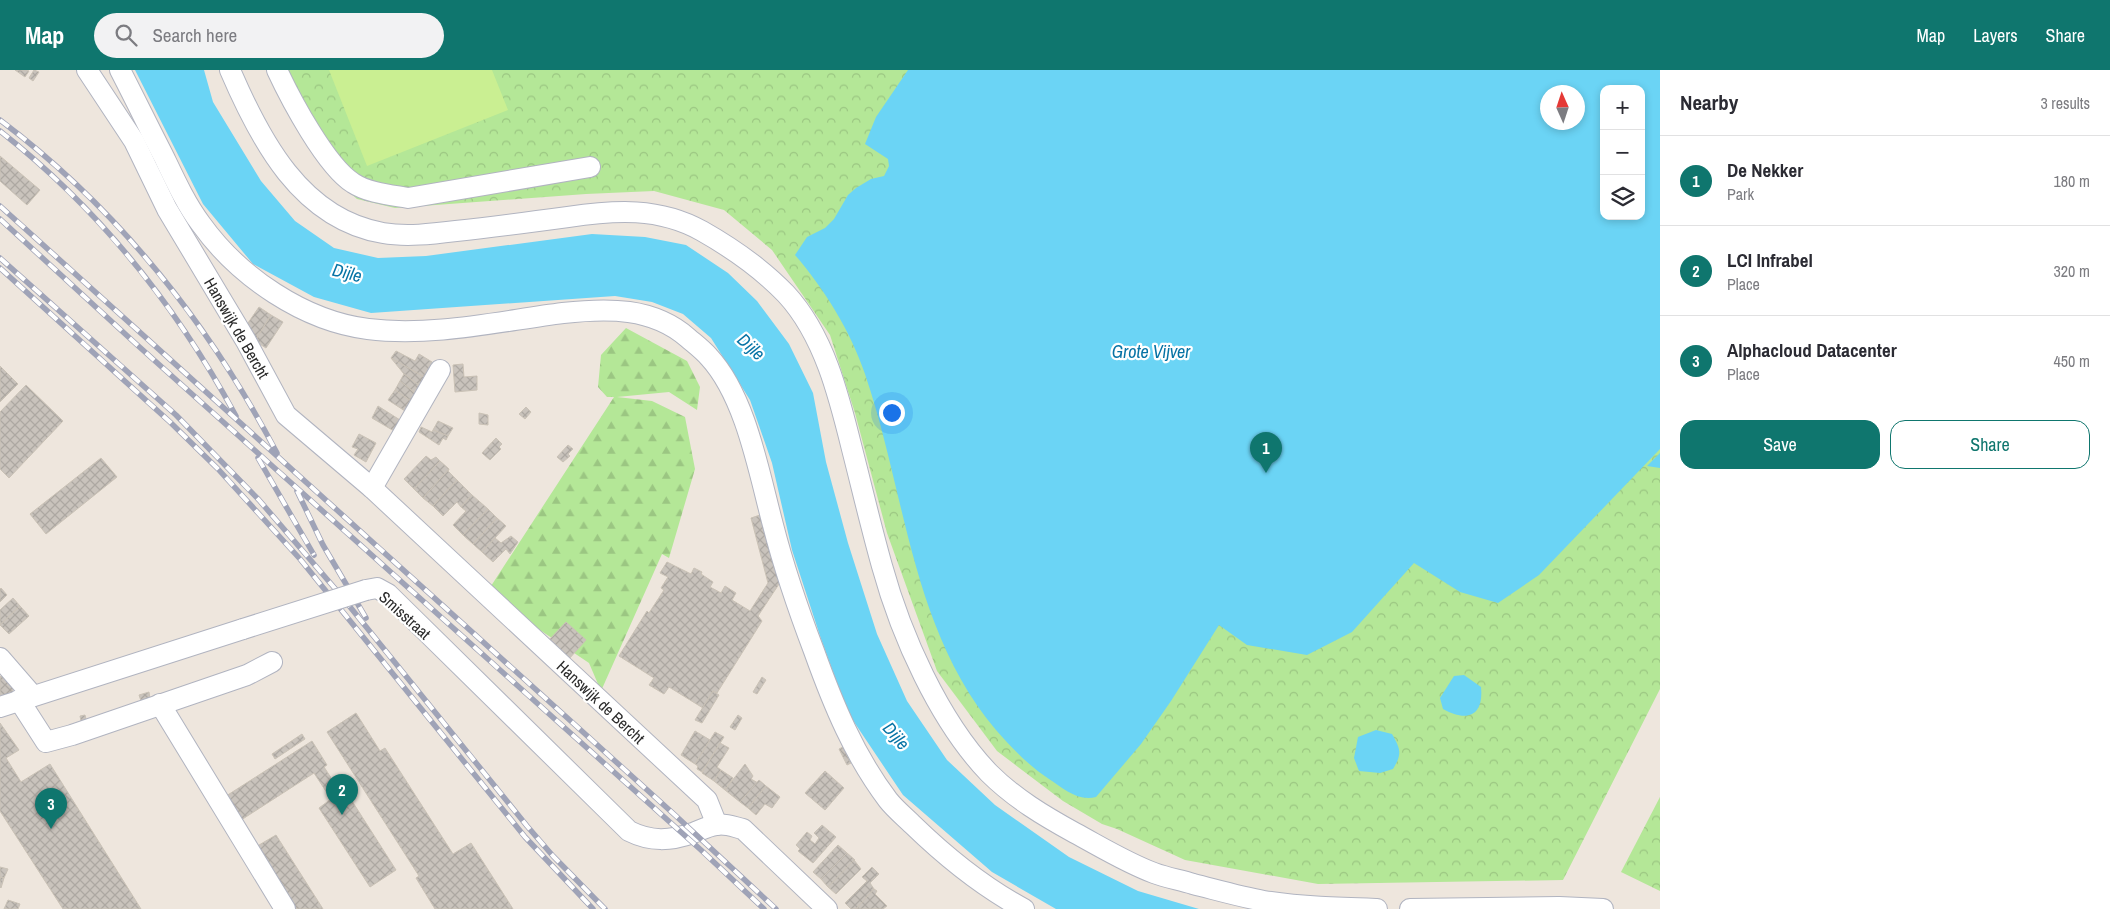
<!DOCTYPE html>
<meta charset="utf-8">
<style>
:root{--surface:#fff;--page:#f2f2f3;--text:#2b2b33;--muted:#7c7c81;--line:#e1e1e2;--accent:#0f766e}
body{margin:0;font-family:"Archivo Narrow",sans-serif;background:var(--page);color:var(--text)}
.controls{position:absolute;right:15px;top:15px;display:grid;overflow:hidden;border-radius:10px;box-shadow:0 2px 8px #0003}
.controls button{width:45px;height:45px;display:grid;place-items:center;padding:0;border:0;border-bottom:1px solid var(--line);background:var(--surface);color:var(--text);font:25px sans-serif}
.compass{position:absolute;left:1540px;top:15px;width:45px;height:45px;border-radius:50%;background:var(--surface);box-shadow:0 2px 8px #0003;rotate:357deg}
.you{position:absolute;left:891px;top:342px;width:18px;height:18px;margin:-12px;border:4px solid #fff;border-radius:50%;background:#1a73e8;box-shadow:0 0 0 8px #1a73e833}
.badge{display:grid;place-items:center;width:32px;height:32px;border-radius:50%;background:var(--accent);color:#fff;font-size:16px;font-weight:700}
.pin{position:absolute;translate:-50% -41px;filter:drop-shadow(0 1px 2px #0008)}
.pin::after{content:'';position:absolute;top:26px;width:18px;height:15px;background:inherit;clip-path:polygon(0 0,100% 0,50% 100%)}
.list{margin:0;padding:0;list-style:none}
h2{display:flex;justify-content:space-between;align-items:center;height:65px;margin:0;padding:0 20px;font-size:21px}
h2 small{font-size:16px;font-weight:400;color:var(--muted)}
.list li{display:grid;grid-template-columns:32px 1fr auto;gap:15px;align-items:center;box-sizing:border-box;height:90px;padding:0 20px;border-top:1px solid var(--line)}
.list b{display:block;font-size:19px;white-space:nowrap}
.list p{margin:0;font-size:16px;white-space:nowrap;color:var(--muted)}
.list em{font-size:16px;font-style:normal;color:var(--muted)}
.actions{display:flex;gap:10px;padding:15px 20px}
.actions a{flex:1;padding:11px 0;border:1px solid var(--accent);border-radius:15px;text-align:center;font-size:18px;color:var(--accent)}
.actions .main{background:var(--accent);color:#fff}
.icon{flex:none;width:28px;height:28px;fill:none;stroke:currentColor;stroke-width:2;stroke-linecap:round;stroke-linejoin:round}
.map{position:relative;flex:none;width:1660px;height:839px;overflow:hidden}
header{display:flex;align-items:center;gap:30px;box-sizing:border-box;height:70px;padding:0 25px;background:var(--accent);color:#fff}
header strong{font-size:24px}
nav{display:flex;gap:28px;margin-inline-start:auto;font-size:18px}
.search{width:350px;height:45px;background:var(--page);display:flex;align-items:center;gap:12px;box-sizing:border-box;padding:0 18px;border-radius:28px;color:var(--muted);font-size:19px}
main{display:flex}
aside{flex:1;background:var(--surface)}
.map>svg:first-child{display:block}
</style>
<header>
<strong>Map</strong>
<div class="search"><svg class="icon" aria-label="search" viewBox="0 0 24 24"><circle cx="10" cy="10" r="6"/><path d="M15 15l6 6"/></svg>Search here</div>
<nav><a>Map</a><a>Layers</a><a>Share</a></nav>
</header>
<main>
<div class="map">
<svg width="1660" height="839" viewBox="0 0 1660 839">
<defs>
<pattern id="forest-firs" width="22" height="20" patternUnits="userSpaceOnUse" patternTransform="scale(1.25)"><rect width="22" height="20" fill="#b4e797"/><path d="M5 1l3.5 6h-7zM16 11l3.5 6h-7z" fill="#9bc682"/></pattern>
<pattern id="park-crowns" width="20" height="18" patternUnits="userSpaceOnUse" patternTransform="scale(1.25)"><rect width="20" height="18" fill="#b4e797"/><path d="M2 6a3 3 0 1 1 6 0M12 15a3 3 0 1 1 6 0" fill="none" stroke="#9bc682"/></pattern>
<pattern id="building-cross-hatch" width="8" height="8" patternUnits="userSpaceOnUse" patternTransform="scale(1.25)"><rect width="8" height="8" fill="#c9c3bc"/><path d="M0 0l8 8M0 8l8-8" fill="none" stroke="#ada8a2"/></pattern>
</defs>
<rect width="100%" height="100%" fill="#eee6dd"/>
<path fill="url(#forest-firs)" d="M626,258L687,291L700,317L697,340L669,322L617,327L652,331L685,347L695,399L669,488L662,484L601,621L589,593L528,552L491,516L614,327H607L598,317L601,285Z"/>
<g fill="url(#park-crowns)" fill-rule="evenodd">
<path d="M267,0H1660V619L1563,810L1318,814L1185,790L1117,759L1102,754L1063,731L997,681L937,601L887,463L855,343L830,265L772,180L724,140L654,121L586,124L395,138L357,129L331,106L309,78ZM1604,19H1641V146H1604ZM1548,22H1578V52H1548Z"/>
<path d="M1660,727V821L1621,802Z"/>
</g>
<path fill="#caef92" d="M329,0H492L508,40L367,96Z"/>
<g fill="#6bd4f5" fill-rule="evenodd">
<path d="M135,0H204L213,32L261,111L295,151L334,178L378,188L426,186L592,164L645,167L686,175L728,203L757,231L789,274L813,323L826,392L848,473L877,564L907,631L947,690L995,735L1069,787L1138,821L1199,839H1056L992,802L903,725L848,643L821,569L792,480L772,393L750,330L711,268L683,244L652,232L615,226L371,243L314,227L253,194L203,134Z"/>
<path d="M908,0H1660V379L1539,505L1498,533L1460,522L1414,493L1352,562L1307,585L1247,575L1219,555L1171,631L1141,674L1096,727C1078,732 1063,718 1049,709C1029,696 1012,678 996,660C911,559 906,424 865,304C850,260 825,220 795,185L807,167L825,158L834,149L848,125L856,118L871,109L884,106L889,96L888,89L865,74L876,47ZM1604,19H1641V146H1604ZM1578,22V52H1548V22Z"/>
<path d="M1660,383V398L1647,396Z"/>
<path d="M1464,605L1481,617C1484,647 1466,652 1443,639L1440,628L1454,606Z"/>
<path d="M1376,660L1392,664C1401,680 1402,684 1393,699L1380,703L1359,701L1354,688L1358,667Z"/>
</g>
<g fill="url(#building-cross-hatch)" stroke="#cac2b6">
<path d="M15,0H27L29,1L25,7Z"/>
<path d="M34,0L39,2L33,11L29,8Z"/>
<path d="M0,86L40,120L27,135L0,111Z"/>
<path d="M259,237L271,245L255,271L248,253Z"/>
<path d="M271,245L283,252L266,278L255,271Z"/>
<path d="M396,281L415,291L419,284L432,292L424,307L391,288Z"/>
<path d="M391,288L424,307L420,316L404,304Z"/>
<path d="M463,294L464,307L477,306V320L455,322L453,295Z"/>
<path d="M0,296L18,314L0,332Z"/>
<path d="M404,304L420,316L415,323L400,311Z"/>
<path d="M400,311L415,323L411,331L395,320Z"/>
<path d="M26,315L63,351L9,408L0,399V342Z"/>
<path d="M395,320L411,331L405,341L388,330Z"/>
<path d="M378,336L400,350L394,361L372,348Z"/>
<path d="M526,337L531,342L525,349L519,344Z"/>
<path d="M479,343L488,345V355L479,354Z"/>
<path d="M438,351L453,358L448,366L433,360Z"/>
<path d="M421,357L432,362L433,360L448,366L446,370L443,368L439,375L419,362Z"/>
<path d="M359,364L376,373L366,392L354,385L358,379L352,377Z"/>
<path d="M496,368L502,374L499,377L501,379L490,390L482,383Z"/>
<path d="M568,375L573,379L568,384L570,386L563,392L557,387Z"/>
<path d="M426,386L431,390L436,387L440,391L414,419L404,409Z"/>
<path d="M101,388L117,407L46,464L30,444Z"/>
<path d="M440,391L449,399L423,428L414,419Z"/>
<path d="M449,399L448,401L457,410L433,436L423,428Z"/>
<path d="M457,410L472,425L461,437L457,432L443,446L433,436Z"/>
<path d="M472,425L488,439L463,465L453,455L466,441L461,437Z"/>
<path d="M488,439L497,448L473,474L463,465Z"/>
<path d="M763,444L781,511L758,546L762,551L717,623L713,621L703,638L669,617L664,624L649,615L654,608L619,586L647,541L649,543L664,520L661,518L668,507L660,503L667,492L691,504L694,498L702,502L701,504L713,512L710,517L721,523L725,516L736,523L732,530L750,541L768,513L751,448Z"/>
<path d="M497,448L506,456L482,482L473,474Z"/>
<path d="M511,466L518,472L510,484L506,479L493,492L482,482L495,468L501,473Z"/>
<path d="M1,518L7,525L0,532V519Z"/>
<path d="M13,528L20,536L0,555V540Z"/>
<path d="M20,536L29,546L9,564L0,555Z"/>
<path d="M566,552L586,570L568,590L548,571Z"/>
<path d="M4,603L13,614L12,624L0,627V607Z"/>
<path d="M762,607L766,610L757,624L753,622Z"/>
<path d="M713,621L719,625L702,653L695,650Z"/>
<path d="M149,622L150,629L141,631L139,625Z"/>
<path d="M356,643L380,681L385,678L453,784L471,773L513,839H435L416,808L419,806L327,662Z"/>
<path d="M85,645L86,649L81,651L80,646Z"/>
<path d="M738,645L742,648L735,660L730,657Z"/>
<path d="M0,653L19,680L6,688L21,712L50,694L141,839H63L0,741Z"/>
<path d="M695,661L710,670L695,694L681,685Z"/>
<path d="M715,662L724,667L702,702L697,699L698,696L695,694Z"/>
<path d="M302,664L305,669L275,689L272,684Z"/>
<path d="M312,671L327,695L324,697L341,723L345,720L396,800L370,817L319,738L331,729L314,703L238,752L223,728Z"/>
<path d="M720,673L729,678L717,697L721,700L714,711L702,703Z"/>
<path d="M843,677L851,693L847,695L839,679Z"/>
<path d="M745,694L753,706L751,709L758,713L740,732L725,720Z"/>
<path d="M721,700L733,708L725,720L714,711Z"/>
<path d="M825,701L844,718L825,740L805,723Z"/>
<path d="M759,710L766,716L748,738L740,732Z"/>
<path d="M766,716L780,727L772,738L765,734L756,745L748,738Z"/>
<path d="M822,755L836,767L813,793L798,781L800,779L796,775L807,762L812,766L810,770L815,774L819,768L814,763Z"/>
<path d="M276,765L323,839H293L254,778Z"/>
<path d="M838,775L847,783L821,809L813,802Z"/>
<path d="M847,783L855,790L828,817L821,809Z"/>
<path d="M854,790L861,799L836,824L828,817Z"/>
<path d="M0,797L8,799L4,808L0,807Z"/>
<path d="M872,797L879,804L870,813L874,819L856,839H851L845,833L867,811L862,807Z"/>
<path d="M0,807L4,808L1,818L0,817Z"/>
<path d="M874,819L877,821L875,824L887,836L883,839H856Z"/>
<path d="M8,830L20,834L18,839H4Z"/>
</g>
<g fill="none" stroke-linecap="round" stroke-linejoin="round">
<defs>
<g id="minor">
<path d="M87,0L134,71L167,139L246,271L286,345L372,418L707,730L717,755"/>
<path d="M120,0C135,29 149,58 164,87C175,110 186,134 201,154C239,207 304,251 368,259C432,267 500,251 563,243C607,238 653,237 688,268C695,274 703,280 709,287C746,327 759,403 773,455C784,498 798,539 814,581C833,634 854,685 888,730C895,739 905,747 913,755C946,787 983,817 1024,839"/>
<path d="M230,0C260,70 301,149 383,163C406,167 432,164 456,161C493,157 531,152 568,147C615,140 659,137 702,161C732,178 762,199 786,224C824,265 839,326 852,379C862,418 871,457 882,496C901,565 939,651 989,703C1014,728 1044,746 1075,763C1101,777 1127,793 1154,803C1167,808 1181,810 1193,814C1217,820 1241,827 1264,831C1301,837 1340,838 1377,839"/>
<path d="M277,0C291,30 326,96 353,113C368,123 391,125 408,128L590,97"/>
<path d="M372,418L440,300"/>
<path d="M366,520L377,518L388,524L629,761C651,772 670,771 693,763C701,760 708,756 716,755C725,753 734,757 743,759L827,839"/>
<path d="M0,588L33,626"/>
<path d="M19,630L46,672L72,665L247,605L272,592"/>
<path d="M160,634L285,839"/>
<path d="M0,637L243,559"/>
<path d="M1410,839L1559,837L1603,839"/>
</g>
</defs>
<use href="#minor" stroke="#b1b4c0" stroke-width="22"/>
<use href="#minor" stroke="#fff" stroke-width="20"/>
<defs>
<g id="rail">
<path d="M0,50C117,138 209,254 277,383"/>
<path d="M0,61C98,138 177,237 236,346"/>
<path d="M0,136L676,746L776,839"/>
<path d="M0,149L135,273L701,780L764,839"/>
<path d="M0,188L176,345L259,430L338,522L527,756L553,786L605,839"/>
<path d="M0,198L170,352L218,399L300,489L525,767L593,839"/>
<path d="M258,388L314,485"/>
<path d="M297,421L323,475L366,548"/>
</g>
</defs>
<use href="#rail" stroke="#9fa3b7" stroke-width="5.5"/>
<use href="#rail" stroke="#fff" stroke-width="4" stroke-dasharray="11" stroke-linecap="butt"/>
<defs>
<path id="minor-bridge" d="M243,559L366,520"/>
</defs>
<use href="#minor-bridge" stroke="#b1b4c0" stroke-width="22" stroke-linecap="butt"/>
<use href="#minor-bridge" stroke="#fff" stroke-width="20"/>
</g>
<g text-anchor="middle" stroke-width="4.5" stroke-linejoin="round" paint-order="stroke">
<g font-size="16" fill="#2b2b2b" stroke="#fff">
<text transform="translate(237 258) rotate(60)" y="6">Hanswijk de Bercht</text>
<text transform="translate(405 545) rotate(42)" y="6">Smisstraat</text>
<text transform="translate(601 632) rotate(43)" y="6">Hanswijk de Bercht</text>
</g>
<g font-size="18" font-style="italic" fill="#0673a5" stroke="#fff">
<text transform="translate(347 203) rotate(14)" y="6">Dijle</text>
<text transform="translate(751 277) rotate(43)" y="6">Dijle</text>
<text x="1151" y="288">Grote Vijver</text>
<text transform="translate(896 666) rotate(49)" y="6">Dijle</text>
</g>
</g>
</svg>
<div class="controls">
<button>+</button>
<button>−</button>
<button><svg class="icon" aria-label="layers" viewBox="0 0 24 24"><path d="M12 4l9 5-9 5-9-5zM3 14l9 5 9-5"/></svg></button>
</div>
<svg class="compass" viewBox="-18 -18 36 36"><path d="M0-13l5 13h-10z" fill="#e53935"/><path d="M0 13l5-13h-10z" fill="#7c7c81"/></svg>
<div class="you"></div>
<div class="pin badge" style="left:1266px;top:403px">1</div>
<div class="pin badge" style="left:342px;top:745px">2</div>
<div class="pin badge" style="left:51px;top:759px">3</div>
</div>
<aside>
<h2>Nearby<small>3 results</small></h2>
<ul class="list">
<li><span class="badge">1</span><div><b>De Nekker</b><p>Park</p></div><em>180 m</em></li>
<li><span class="badge">2</span><div><b>LCI Infrabel</b><p>Place</p></div><em>320 m</em></li>
<li><span class="badge">3</span><div><b>Alphacloud Datacenter</b><p>Place</p></div><em>450 m</em></li>
</ul>
<div class="actions"><a class="main">Save</a><a>Share</a></div>
</aside>
</main>
